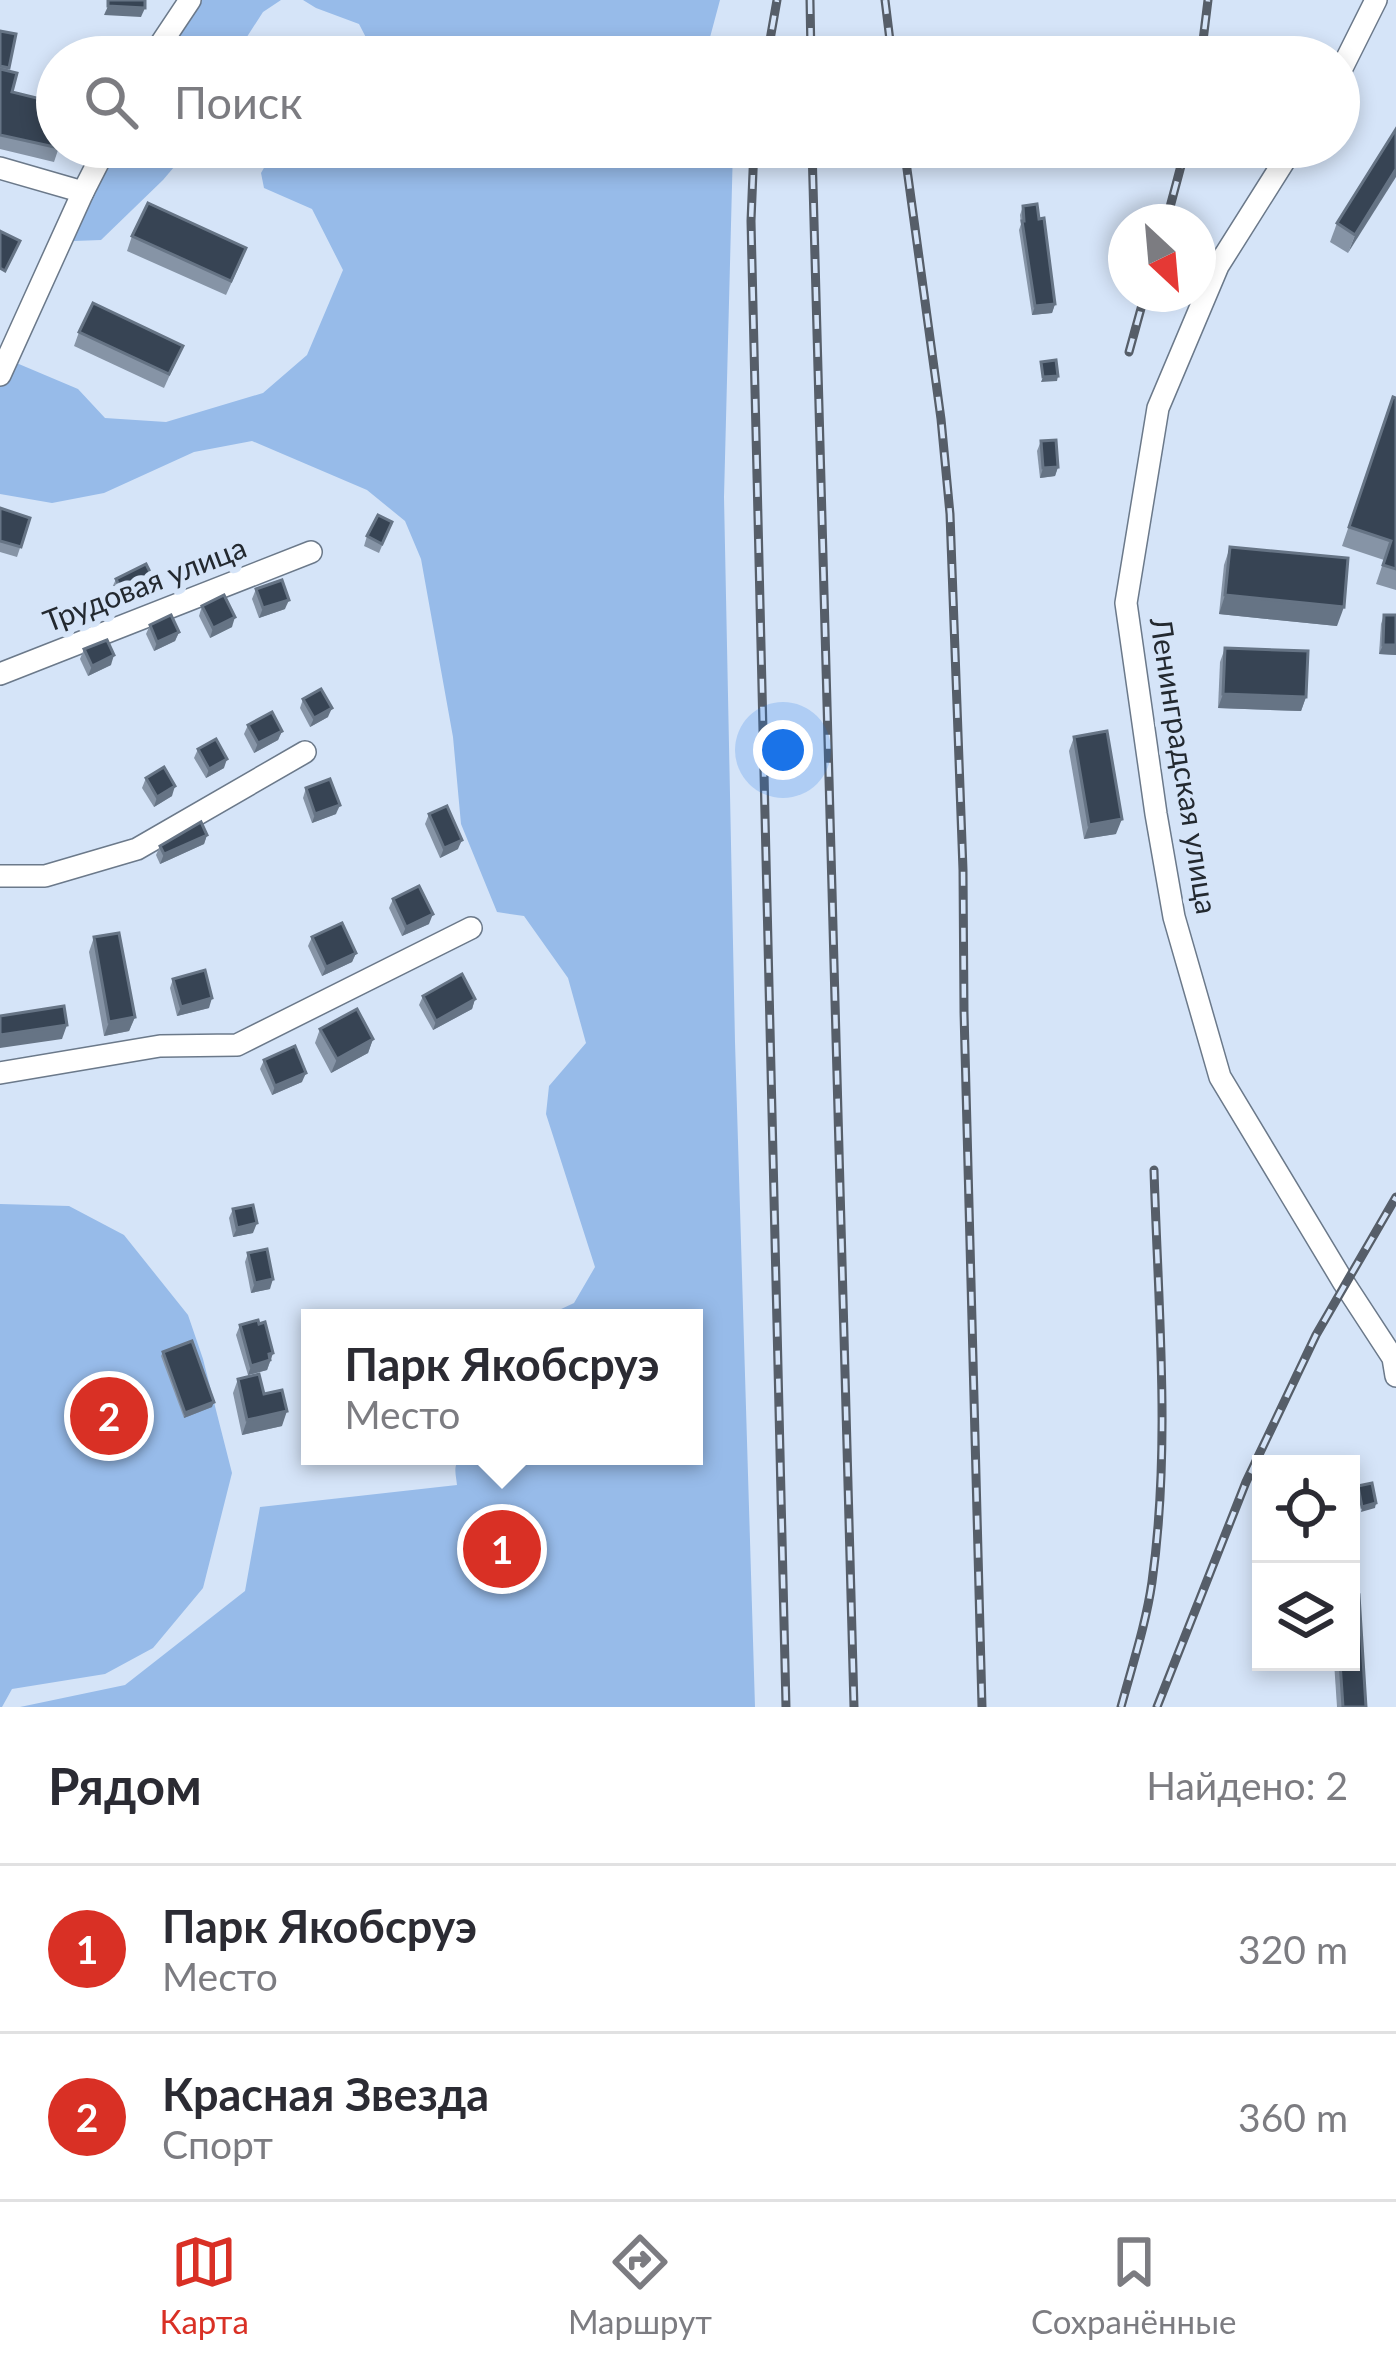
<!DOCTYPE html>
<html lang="ru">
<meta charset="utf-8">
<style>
:root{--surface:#fff;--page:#f2f2f3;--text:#2b2b33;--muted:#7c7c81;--line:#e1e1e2;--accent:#d93025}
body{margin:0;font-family:Lato,sans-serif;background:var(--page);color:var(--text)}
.controls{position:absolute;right:36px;bottom:36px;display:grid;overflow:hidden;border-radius:0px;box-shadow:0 6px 18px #0003}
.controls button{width:108px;height:108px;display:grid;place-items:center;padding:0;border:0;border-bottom:3px solid var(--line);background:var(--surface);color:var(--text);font:60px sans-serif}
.compass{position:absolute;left:1108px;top:204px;width:108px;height:108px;border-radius:50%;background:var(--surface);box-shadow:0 6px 18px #0003;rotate:154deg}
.you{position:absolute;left:783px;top:750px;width:42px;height:42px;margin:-30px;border:9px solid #fff;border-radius:50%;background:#1a73e8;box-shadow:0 0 0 18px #1a73e833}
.badge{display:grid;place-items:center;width:78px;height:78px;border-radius:50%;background:var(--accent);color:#fff;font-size:39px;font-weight:700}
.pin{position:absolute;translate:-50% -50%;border:6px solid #fff;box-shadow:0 3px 12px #0006}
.popup{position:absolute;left:301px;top:1309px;width:402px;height:156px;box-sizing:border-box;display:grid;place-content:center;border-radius:0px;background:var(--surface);filter:drop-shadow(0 3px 9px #0005);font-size:39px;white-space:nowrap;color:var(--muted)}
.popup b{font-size:45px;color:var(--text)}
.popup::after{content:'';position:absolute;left:50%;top:100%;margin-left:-24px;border:24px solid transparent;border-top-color:var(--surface)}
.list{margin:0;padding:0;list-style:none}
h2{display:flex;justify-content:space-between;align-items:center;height:156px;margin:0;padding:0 48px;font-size:51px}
h2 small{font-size:39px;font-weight:400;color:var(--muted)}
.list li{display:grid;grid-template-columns:78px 1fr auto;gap:36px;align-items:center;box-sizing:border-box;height:168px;padding:0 48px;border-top:3px solid var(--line)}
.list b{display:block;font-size:45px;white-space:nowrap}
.list p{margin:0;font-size:39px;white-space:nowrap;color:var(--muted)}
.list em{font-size:39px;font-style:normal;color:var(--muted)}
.icon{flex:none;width:66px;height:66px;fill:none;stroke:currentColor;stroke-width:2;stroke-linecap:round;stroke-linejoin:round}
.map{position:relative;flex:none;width:1396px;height:1707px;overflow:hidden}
.search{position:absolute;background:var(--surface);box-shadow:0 6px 18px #0003;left:36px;right:36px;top:36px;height:132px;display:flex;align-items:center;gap:30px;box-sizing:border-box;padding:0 42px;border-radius:66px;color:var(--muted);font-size:45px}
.sheet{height:492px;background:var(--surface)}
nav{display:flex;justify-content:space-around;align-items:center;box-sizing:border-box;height:168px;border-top:3px solid var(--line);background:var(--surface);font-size:33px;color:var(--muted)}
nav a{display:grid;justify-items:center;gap:6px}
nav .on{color:var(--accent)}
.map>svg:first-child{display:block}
</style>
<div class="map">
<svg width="1396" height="1707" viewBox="0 0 1396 1707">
<rect width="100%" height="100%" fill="#d5e4f8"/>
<g fill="#97bbe9">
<path d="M192,0H281L263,12L234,57H160Z"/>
<path d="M303,0H720L709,41L712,57H376L359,24L316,8Z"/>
<path d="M108,147H191L163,180L101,240L74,241L62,237Z"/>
<path d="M276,147H733L724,497L735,1042L755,1707H20L125,1685L245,1591L260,1507L457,1485C456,1474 452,1465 462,1456H694V1318H542L574,1303L595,1267L546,1114L549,1086L586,1043L568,978L524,916L497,912L461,824L453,737L421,559L405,521L367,490L252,441L194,452L104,493L52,503L0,494V375L7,359L78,389L105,418L166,422L263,393L307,355L343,270L312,209L264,188L261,173Z"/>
<path d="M0,1204L69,1206L124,1235L188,1315L203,1359L232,1473L203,1588L153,1648L105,1674L12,1689L2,1707H0Z"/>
</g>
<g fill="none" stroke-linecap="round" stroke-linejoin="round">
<defs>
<g id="minor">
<path d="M152,57L190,0"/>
<path d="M1339,74L1376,0"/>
<path d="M1293,147L1218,266L1158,408L1126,603L1156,814L1174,917L1220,1077L1344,1283L1393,1358L1396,1376"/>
<path d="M0,168L83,192"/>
<path d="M0,375L83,192L106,147"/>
<path d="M0,674L311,552"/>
<path d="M0,876H45L137,849L305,752"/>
<path d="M0,1073L160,1046L237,1045L471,928"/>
</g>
</defs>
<use href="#minor" stroke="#6b798a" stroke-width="24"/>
<use href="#minor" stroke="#fff" stroke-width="21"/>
<defs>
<g id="rail">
<path d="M810,0L811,57"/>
<path d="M885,0L892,57"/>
<path d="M767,57L777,0"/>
<path d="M1201,57L1208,0"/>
<path d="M754,147L751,221L786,1707"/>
<path d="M812,147L854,1707"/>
<path d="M904,147L941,419L950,514L963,870L964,1012L982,1707"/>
<path d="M1166,222L1186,147"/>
<path d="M1129,352L1145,294"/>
<path d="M1121,1707C1132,1666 1146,1624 1152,1582C1171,1446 1158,1306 1154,1170"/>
<path d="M1157,1707L1246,1482L1316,1335L1396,1197"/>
</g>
</defs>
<use href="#rail" stroke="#565e69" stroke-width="9"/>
<use href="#rail" stroke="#d5e4f8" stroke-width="4.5" stroke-dasharray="14" stroke-linecap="butt"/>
</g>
<g fill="#8694a6">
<path d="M0,31L16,34L8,71L12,92L43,108L59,147L54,162L0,149Z"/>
<path d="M1396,129L1348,253L1330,242L1337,223Z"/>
<path d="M1023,206L1039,219L1055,304L1052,313L1032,315L1019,230L1021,224L1020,215Z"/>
<path d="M132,236L241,262L226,295L127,251Z"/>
<path d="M79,332L183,346L164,388L74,346Z"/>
<path d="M1393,397L1396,398V590L1376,584L1384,560L1342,546Z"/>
<path d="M1041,441L1058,467L1055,476L1040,478L1037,451Z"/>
<path d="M0,508L30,518L17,557L0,552Z"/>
<path d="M392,522L379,553L364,546L367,536Z"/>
<path d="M1230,547L1337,626L1219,614L1224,565Z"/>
<path d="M116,579L152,592L121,607L112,588Z"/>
<path d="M256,589L285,609L259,618L252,599Z"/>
<path d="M202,606L232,627L210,638L199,616Z"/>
<path d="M1384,615H1396V655L1379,654L1381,624Z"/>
<path d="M150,625L179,632L175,641L154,651L146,634Z"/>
<path d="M1225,648L1306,697L1301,711L1218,708L1220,662Z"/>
<path d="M84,649L111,665L88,676L80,659Z"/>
<path d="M303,699L328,717L310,727L300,708Z"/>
<path d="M248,725L282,731L278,740L254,753L244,734Z"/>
<path d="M1074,737L1116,834L1084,839L1069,751Z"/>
<path d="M198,749L224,768L206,778L194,758Z"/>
<path d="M146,778L172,796L154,807L142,788Z"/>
<path d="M306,788L336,814L312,823L303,798Z"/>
<path d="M429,814L458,849L440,858L425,824Z"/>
<path d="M207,835L204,844L160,864L156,855L160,846Z"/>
<path d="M393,899L429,924L402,936L389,908Z"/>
<path d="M94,937L135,1017L129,1031L104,1036L89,952Z"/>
<path d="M312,937L356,953L352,962L322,976L308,946Z"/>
<path d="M173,979L209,1008L177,1016L170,988Z"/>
<path d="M423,996L475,999L472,1009L433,1030L419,1005Z"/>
<path d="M320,1029L373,1039L368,1053L331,1073L315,1043Z"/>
<path d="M264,1060L302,1082L272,1095L260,1069Z"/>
<path d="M233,1209L253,1233L233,1237L229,1218Z"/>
<path d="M248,1253L270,1289L251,1293L245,1262Z"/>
<path d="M240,1325L273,1353L267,1370L248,1375L236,1335Z"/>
<path d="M163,1352L212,1407L184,1418L161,1356Z"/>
<path d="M238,1379L264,1394L282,1426L242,1435L233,1393Z"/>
<path d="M1334,1662H1351L1366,1707H1337Z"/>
</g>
<g fill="#667485">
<path d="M108,6L145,8L141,17L104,15Z"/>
<path d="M1396,169V177L1348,253L1355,235Z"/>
<path d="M1055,304L1052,313L1032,315L1035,306Z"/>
<path d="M1058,376L1057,381L1041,382L1043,377Z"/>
<path d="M1058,467L1055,476L1040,478L1043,468Z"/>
<path d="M155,582L152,592L121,607L125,597Z"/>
<path d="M1225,595L1344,607L1337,626L1219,614Z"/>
<path d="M289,600L285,609L259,618L263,608Z"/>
<path d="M235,617L232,627L210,638L213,628Z"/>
<path d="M179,632L175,641L154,651L157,642Z"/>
<path d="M1383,645H1396V655L1379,654Z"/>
<path d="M114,655L111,665L88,676L92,666Z"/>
<path d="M1223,694L1306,697L1301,711L1218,708Z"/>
<path d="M332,708L328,717L310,727L314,718Z"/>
<path d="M282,731L278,740L254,753L258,743Z"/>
<path d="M227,759L224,768L206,778L209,769Z"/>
<path d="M175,786L172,796L154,807L157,797Z"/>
<path d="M340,805L336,814L312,823L315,814Z"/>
<path d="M1122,819L1116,834L1084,839L1089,825Z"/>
<path d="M207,835L204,844L160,864L164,854Z"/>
<path d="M462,840L458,849L440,858L444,848Z"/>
<path d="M433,914L429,924L402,936L406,927Z"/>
<path d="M356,953L352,962L322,976L326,967Z"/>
<path d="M212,998L209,1008L177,1016L181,1007Z"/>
<path d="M475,999L472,1009L433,1030L436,1021Z"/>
<path d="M135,1017L129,1031L104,1036L109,1022Z"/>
<path d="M67,1025L62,1039L0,1048V1035Z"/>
<path d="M373,1039L368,1053L331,1073L337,1059Z"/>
<path d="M306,1073L302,1082L272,1095L275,1086Z"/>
<path d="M257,1223L253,1233L233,1237L237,1228Z"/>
<path d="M273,1279L270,1289L251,1293L255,1283Z"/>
<path d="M273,1353L267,1370L248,1375L251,1366Z"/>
<path d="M214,1402L212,1407L184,1418L185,1413Z"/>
<path d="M287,1411L282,1426L242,1435L247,1420Z"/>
<path d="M1376,1503L1375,1508L1361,1512L1362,1507Z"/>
</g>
<g fill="#374454" stroke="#667485" stroke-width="3">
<path d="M108,0H145V8L108,6Z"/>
<path d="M0,31L16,34L9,68L0,66Z"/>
<path d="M0,69L17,73L12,92L45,100L43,108L57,112V147L59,148L0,135Z"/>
<path d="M1396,129V169L1355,235L1337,223Z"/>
<path d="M148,203L246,248L231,281L132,236Z"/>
<path d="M1037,204L1039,219L1044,218L1055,304L1035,306L1022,221H1024L1023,206Z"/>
<path d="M0,231L20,241L5,271L0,268Z"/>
<path d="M93,303L183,346L169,374L79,332Z"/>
<path d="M1056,360L1058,376L1043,377L1041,362Z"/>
<path d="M1393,397L1396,398V569L1383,565L1391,541L1349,527Z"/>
<path d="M1056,440L1058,467L1043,468L1041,441Z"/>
<path d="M0,508L30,518L21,547L0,541Z"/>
<path d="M378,515L392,522L382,544L367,536Z"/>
<path d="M1230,547L1348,558L1344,607L1225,595Z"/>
<path d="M146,564L155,582L125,597L116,579Z"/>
<path d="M282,580L289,600L263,608L256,589Z"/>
<path d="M224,595L235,617L213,628L202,606Z"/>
<path d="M171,615L179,632L157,642L150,625Z"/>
<path d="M1384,615H1396V645H1383Z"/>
<path d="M107,640L114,655L92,666L84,649Z"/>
<path d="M1225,648L1308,651L1306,697L1223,694Z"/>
<path d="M321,689L332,708L314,718L303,699Z"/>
<path d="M272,712L282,731L258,743L248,725Z"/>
<path d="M1107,731L1122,819L1089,825L1074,737Z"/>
<path d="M216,739L227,759L209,769L198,749Z"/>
<path d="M164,767L175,786L157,797L146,778Z"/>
<path d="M330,779L340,805L315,814L306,788Z"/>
<path d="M447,806L462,840L444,848L429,814Z"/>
<path d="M201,822L207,835L164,854L160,846Z"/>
<path d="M419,886L433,914L406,927L393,899Z"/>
<path d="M342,923L356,953L326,967L312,937Z"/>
<path d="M119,933L135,1017L109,1022L94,937Z"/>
<path d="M205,970L212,998L181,1007L173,979Z"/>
<path d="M462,974L475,999L436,1021L423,996Z"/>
<path d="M64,1006L67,1025L0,1035V1016Z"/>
<path d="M357,1009L373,1039L337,1059L320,1029Z"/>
<path d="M295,1046L306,1073L275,1086L264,1060Z"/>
<path d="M253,1205L257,1223L237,1228L233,1209Z"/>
<path d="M267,1249L273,1279L255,1283L248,1253Z"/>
<path d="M258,1320L259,1324L265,1322L273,1353L269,1354L270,1360L251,1366L240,1325Z"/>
<path d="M192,1341L214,1402L185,1413L163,1352Z"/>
<path d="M259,1374L264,1394L282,1390L287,1411L247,1420L238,1379Z"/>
<path d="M1372,1483L1376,1503L1362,1507L1358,1486Z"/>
<path d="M1359,1595L1366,1707H1343L1340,1662H1351V1596Z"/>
</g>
<g text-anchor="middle" stroke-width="12" stroke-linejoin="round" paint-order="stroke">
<g font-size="30" fill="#232930" stroke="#d5e4f8">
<text transform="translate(145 585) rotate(-21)" y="10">Трудовая улица</text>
<text transform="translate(1183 766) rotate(81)" y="10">Ленинградская улица</text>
</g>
</g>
</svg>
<div class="controls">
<button><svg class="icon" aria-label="locate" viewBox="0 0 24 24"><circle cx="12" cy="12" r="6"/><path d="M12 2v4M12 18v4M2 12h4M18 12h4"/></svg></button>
<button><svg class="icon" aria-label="layers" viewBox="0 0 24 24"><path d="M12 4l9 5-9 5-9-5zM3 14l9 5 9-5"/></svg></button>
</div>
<svg class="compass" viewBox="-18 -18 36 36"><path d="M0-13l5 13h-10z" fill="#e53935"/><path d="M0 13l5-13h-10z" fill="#7c7c81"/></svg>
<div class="you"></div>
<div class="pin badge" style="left:502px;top:1549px">1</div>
<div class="popup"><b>Парк Якобсруэ</b>Место</div>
<div class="pin badge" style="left:109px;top:1416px">2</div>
<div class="search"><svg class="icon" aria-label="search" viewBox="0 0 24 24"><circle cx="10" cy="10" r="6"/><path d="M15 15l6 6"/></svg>Поиск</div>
</div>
<section class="sheet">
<h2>Рядом<small>Найдено: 2</small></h2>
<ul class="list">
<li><span class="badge">1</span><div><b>Парк Якобсруэ</b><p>Место</p></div><em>320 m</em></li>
<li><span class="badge">2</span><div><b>Красная Звезда</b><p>Спорт</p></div><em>360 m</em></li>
</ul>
</section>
<nav>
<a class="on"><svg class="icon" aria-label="map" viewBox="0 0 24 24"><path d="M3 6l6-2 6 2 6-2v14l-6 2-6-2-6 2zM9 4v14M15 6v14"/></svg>Карта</a>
<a><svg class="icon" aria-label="directions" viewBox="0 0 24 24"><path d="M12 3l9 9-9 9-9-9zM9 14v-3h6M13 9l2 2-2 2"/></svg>Маршрут</a>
<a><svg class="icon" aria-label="saved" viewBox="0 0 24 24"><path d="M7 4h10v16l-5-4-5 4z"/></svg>Сохранённые</a>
</nav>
